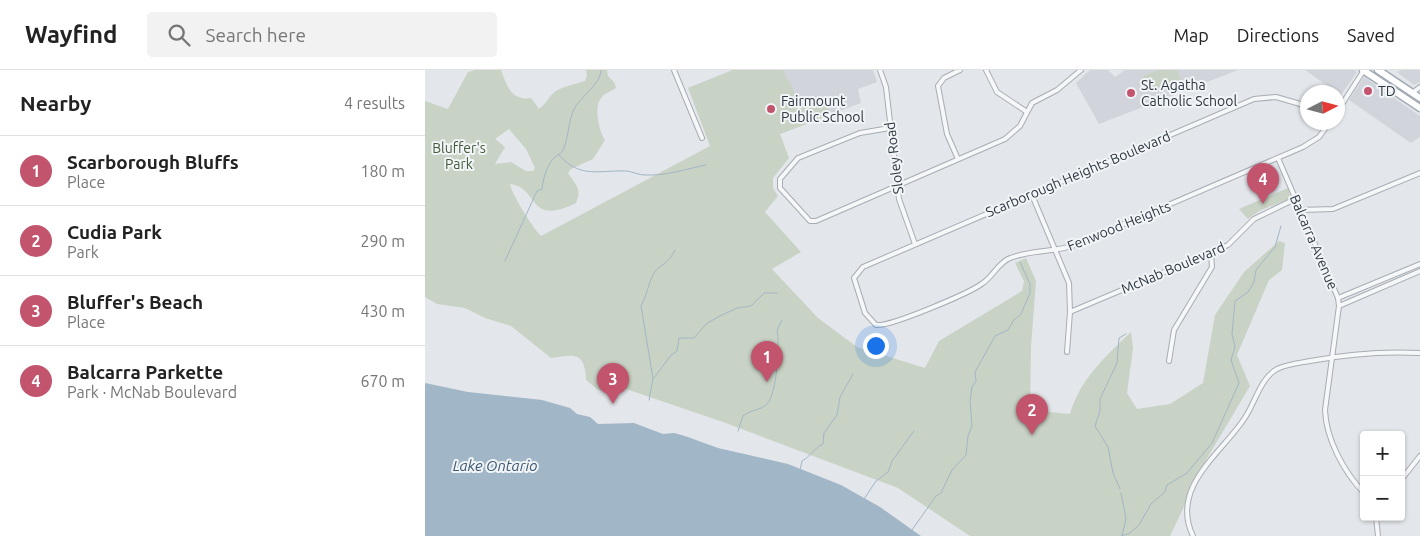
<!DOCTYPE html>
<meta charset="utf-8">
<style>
:root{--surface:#fff;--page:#f2f2f2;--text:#222;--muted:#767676;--line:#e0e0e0;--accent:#c2546e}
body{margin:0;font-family:Ubuntu,sans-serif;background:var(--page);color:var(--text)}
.controls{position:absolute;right:15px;bottom:15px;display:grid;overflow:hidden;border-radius:5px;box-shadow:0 1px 4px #0004}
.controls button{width:45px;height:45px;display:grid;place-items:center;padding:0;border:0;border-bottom:1px solid var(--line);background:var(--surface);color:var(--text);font:25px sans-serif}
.compass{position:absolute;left:875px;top:15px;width:45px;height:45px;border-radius:50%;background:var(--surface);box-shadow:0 1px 4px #0004;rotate:84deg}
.you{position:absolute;left:450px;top:275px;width:18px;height:18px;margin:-12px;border:4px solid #fff;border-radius:50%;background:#1a73e8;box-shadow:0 0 0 8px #1a73e833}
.badge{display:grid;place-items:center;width:32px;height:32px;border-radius:50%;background:var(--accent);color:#fff;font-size:16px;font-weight:700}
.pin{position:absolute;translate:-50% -41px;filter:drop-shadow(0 1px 2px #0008)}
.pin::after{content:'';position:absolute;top:26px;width:18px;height:15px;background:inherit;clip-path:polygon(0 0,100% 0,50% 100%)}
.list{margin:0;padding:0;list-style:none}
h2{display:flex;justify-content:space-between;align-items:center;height:65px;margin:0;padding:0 20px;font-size:21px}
h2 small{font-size:16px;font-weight:400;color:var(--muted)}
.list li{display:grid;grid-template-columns:32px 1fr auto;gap:15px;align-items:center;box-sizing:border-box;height:70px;padding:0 20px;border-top:1px solid var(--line)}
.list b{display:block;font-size:19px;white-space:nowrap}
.list p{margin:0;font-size:16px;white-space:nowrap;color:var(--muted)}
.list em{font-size:16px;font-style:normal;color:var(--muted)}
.icon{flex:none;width:28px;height:28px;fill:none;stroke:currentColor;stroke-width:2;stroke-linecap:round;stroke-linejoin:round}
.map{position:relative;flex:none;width:995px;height:466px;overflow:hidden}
header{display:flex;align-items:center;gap:30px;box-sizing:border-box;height:70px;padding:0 25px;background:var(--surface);border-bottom:1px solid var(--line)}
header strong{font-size:24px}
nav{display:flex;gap:28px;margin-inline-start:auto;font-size:18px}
.search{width:350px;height:45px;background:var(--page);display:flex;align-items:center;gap:12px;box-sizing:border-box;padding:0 18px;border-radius:5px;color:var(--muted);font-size:19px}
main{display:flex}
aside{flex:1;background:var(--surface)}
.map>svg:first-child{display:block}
</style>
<header>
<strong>Wayfind</strong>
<div class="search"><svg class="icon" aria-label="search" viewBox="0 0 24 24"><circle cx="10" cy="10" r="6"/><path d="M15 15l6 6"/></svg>Search here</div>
<nav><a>Map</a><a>Directions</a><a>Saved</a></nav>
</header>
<main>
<aside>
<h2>Nearby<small>4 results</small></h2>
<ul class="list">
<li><span class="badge">1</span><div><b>Scarborough Bluffs</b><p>Place</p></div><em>180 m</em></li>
<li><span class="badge">2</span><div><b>Cudia Park</b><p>Park</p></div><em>290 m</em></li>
<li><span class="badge">3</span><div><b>Bluffer's Beach</b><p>Place</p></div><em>430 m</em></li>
<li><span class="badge">4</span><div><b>Balcarra Parkette</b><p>Park · McNab Boulevard</p></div><em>670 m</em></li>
</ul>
</aside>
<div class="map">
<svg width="995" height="466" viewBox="0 0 995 466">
<rect width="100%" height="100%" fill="#e3e6ea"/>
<g fill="#d1d5db">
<path d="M308,0H448L452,12L433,19L436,33L355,64L263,18Z"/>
<path d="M665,0H683L690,7L700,0H813L674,54L651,13Z"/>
<path d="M880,0H929L932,2L916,25Z"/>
<path d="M977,0H995V12L989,15L972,2Z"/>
<path d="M939,7L995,46V67L986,73L924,30Z"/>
</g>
<g fill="#c9d3c5" fill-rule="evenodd">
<path d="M51,0H76C82,16 86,31 106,28L114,39C122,33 124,26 131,21C139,16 151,14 160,11L162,5L161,0H182L183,6L189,12L191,18C187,21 180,23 177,27C168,35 174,62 180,70L168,89L146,99L143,103C151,115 157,119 151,133C102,157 115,118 85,114C86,123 109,160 116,166L285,76L263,18L308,0H358L376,35L398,27L406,45L355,64L364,88L348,108V118L353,126L340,142L376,182L347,199L393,248L432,277L500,298L514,271L597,221L599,211L590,193L601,188L611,211L606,276L605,340L645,344C655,309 681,286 706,262L708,278L702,323L712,339L745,334L778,313L790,245L819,202L854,171L860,173L857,200L844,210L812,285L825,316L781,390L745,466H545L473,418L298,352L201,319L182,322L172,319L161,310C160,280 148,285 126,288L86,256L60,248L40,238L12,234L0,227V31L23,39L43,2ZM84,59L101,79L110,98L108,101H101L86,92L70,94L80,77L70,69Z"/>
<path d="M733,0H752L756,10L724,23L718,6Z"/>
<path d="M863,118L865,125L863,129L834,141L823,149L814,139Z"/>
</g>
<path fill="#a1b6c6" d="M0,313L43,322L117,330L145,338L152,344L165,347L173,354L209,353L238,364L249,363L260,366L293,378L363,394L416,415L455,437L496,466H0Z"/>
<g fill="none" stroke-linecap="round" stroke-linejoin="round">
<g stroke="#a1b6c6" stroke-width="1">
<path d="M134,85C155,109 174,100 202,101C208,102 214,105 220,105C241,106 261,99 281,95"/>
<path d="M80,191L112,121L117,119C118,109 122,94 130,87C133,84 136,84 138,80C144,67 143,51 149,39C156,26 176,14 176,0"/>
<path d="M229,308L246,285L252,281L254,268H269L281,254L293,247L312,238L326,236L339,223H352"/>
<path d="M224,330L228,309L216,236C222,226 223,213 229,203C235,194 243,195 250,180"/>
<path d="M313,361L318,346C325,340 337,340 342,334C352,324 355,273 352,260L357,250"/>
<path d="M375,400L377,391C386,386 389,378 398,374L399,363L412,345L415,327L428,304"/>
<path d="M695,419L688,403L683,377L670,356L675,341V329L692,293L694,268L701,264"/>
<path d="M696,423L701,449L697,465"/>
<path d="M439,429L451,411L463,402L467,391L489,361"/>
<path d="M487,460L511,426L516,423L527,400L541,385L543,366L547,356L545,331L547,317L551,311L550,302L570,266L583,260L588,251L596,244L605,223V214L595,192"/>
<path d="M696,466L705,463L714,455L726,434L740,422L742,415L762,403L787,373L814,313L806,290L810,277L807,264L810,231L823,222L829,212L831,200L850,177L856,156"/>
</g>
<defs>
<g id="minor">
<path d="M249,0L277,68"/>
<path d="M455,0L461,17L474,129L490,174"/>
<path d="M561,0L572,22L602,42"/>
<path d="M987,23L995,17"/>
<path d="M882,36L851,27L829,29L438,197L429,208L440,243L451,255C465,257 545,223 558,213C567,207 573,194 583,189C605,179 628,183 650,175L878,77L894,67L905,52"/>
<path d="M912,42L939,0"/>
<path d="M465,58L435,63L373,88L355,109V118L385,151H391L580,69L595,56L607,33L632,20L656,0"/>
<path d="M853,88L913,228L914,236L900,340C901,369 919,402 939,423"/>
<path d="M533,89L522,64L513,16L519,8L535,0"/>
<path d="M607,125L644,213L645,242L642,282"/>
<path d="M875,140L908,139L995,103"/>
<path d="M913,228L995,194"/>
<path d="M914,236L995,201"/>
<path d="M645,242L803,175L829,149L870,129"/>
<path d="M744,291L749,260L787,197L786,183"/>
<path d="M976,410L995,386"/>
<path d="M951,447L953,466"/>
<path d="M768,466C744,416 799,382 821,346C831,330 836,308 852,299C863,294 874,293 885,291C922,284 958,281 995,283"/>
</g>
<g id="primary">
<path d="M938,0L995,38"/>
<path d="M953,0L995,28"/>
</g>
</defs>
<use href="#minor" stroke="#a8adb4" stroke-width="6"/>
<use href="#primary" stroke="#a3abb4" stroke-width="9"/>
<use href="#minor" stroke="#f5f7f8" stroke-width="4"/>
<use href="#primary" stroke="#fff" stroke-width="6"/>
</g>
<g fill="#c2546e" stroke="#f2f5f7" stroke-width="2">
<circle cx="943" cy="21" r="5"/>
<circle cx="706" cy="23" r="5"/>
<circle cx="346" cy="39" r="5"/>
</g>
<g text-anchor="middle" stroke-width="4" stroke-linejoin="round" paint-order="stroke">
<g font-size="14" fill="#2c3540" stroke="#f2f5f7" text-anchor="start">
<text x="716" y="20">St. Agatha<tspan x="716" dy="16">Catholic School</tspan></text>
<text x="953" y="26">TD</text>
<text x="356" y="36">Fairmount<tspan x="356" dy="16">Public School</tspan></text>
</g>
<g font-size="14" fill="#435b3b" stroke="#f2f5f7">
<text x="34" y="83">Bluffer's<tspan x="34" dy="16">Park</tspan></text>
</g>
<g font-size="14" fill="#2c3540" stroke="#f2f5f7">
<text transform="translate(469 88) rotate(-97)" y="5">Sloley Road</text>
<text transform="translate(653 104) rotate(-23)" y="5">Scarborough Heights Boulevard</text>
<text transform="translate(694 156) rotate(-22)" y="5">Fenwood Heights</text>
<text transform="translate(889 172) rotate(67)" y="5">Balcarra Avenue</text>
<text transform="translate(748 198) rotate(-23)" y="5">McNab Boulevard</text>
</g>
<g font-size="15" font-style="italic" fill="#3a5771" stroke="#f2f5f7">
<text x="70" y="401">Lake Ontario</text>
</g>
</g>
</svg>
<div class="controls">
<button>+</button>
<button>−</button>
</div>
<svg class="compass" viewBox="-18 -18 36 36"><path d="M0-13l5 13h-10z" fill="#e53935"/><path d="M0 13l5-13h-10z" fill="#767676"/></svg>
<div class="you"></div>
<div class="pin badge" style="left:342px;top:312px">1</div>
<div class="pin badge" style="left:607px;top:365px">2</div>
<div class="pin badge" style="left:188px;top:334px">3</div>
<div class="pin badge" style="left:838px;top:134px">4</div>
</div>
</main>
